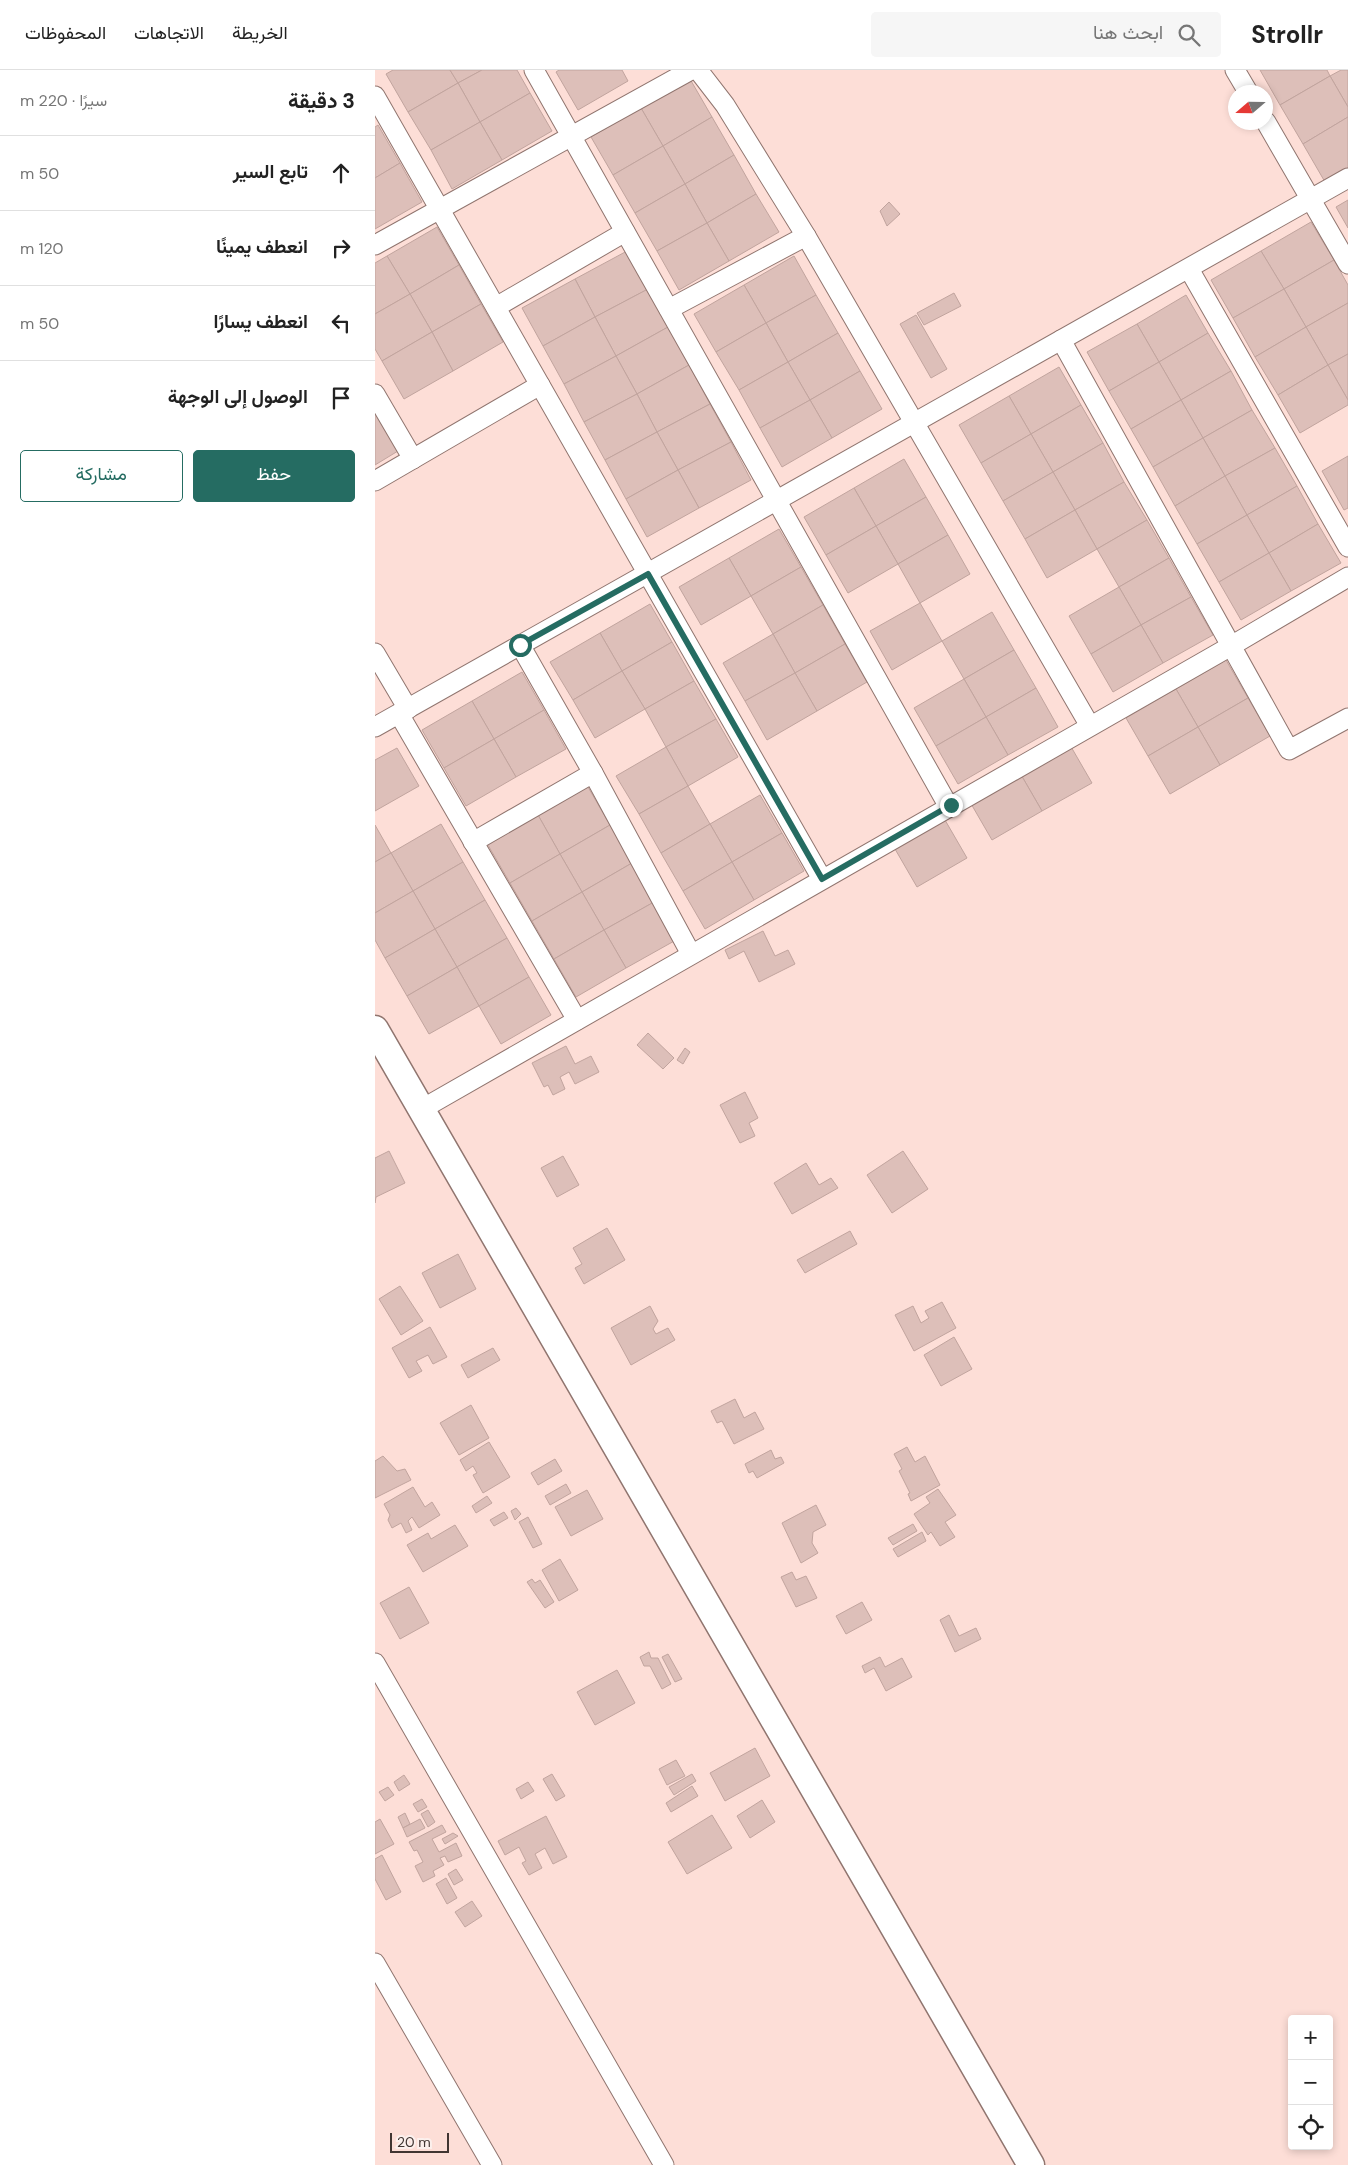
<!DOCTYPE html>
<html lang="ar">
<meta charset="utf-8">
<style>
:root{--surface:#fff;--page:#f6f6f6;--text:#222;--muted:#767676;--line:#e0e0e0;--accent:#256c62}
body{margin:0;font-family:"DM Sans",Vazirmatn,sans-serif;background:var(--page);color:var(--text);direction:rtl}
.controls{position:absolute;right:15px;bottom:15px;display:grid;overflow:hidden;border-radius:5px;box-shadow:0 2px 8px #0003}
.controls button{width:45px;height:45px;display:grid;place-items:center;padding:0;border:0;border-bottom:1px solid var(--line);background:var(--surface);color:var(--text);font:25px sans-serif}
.compass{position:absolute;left:853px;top:15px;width:45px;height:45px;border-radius:50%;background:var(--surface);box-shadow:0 2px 8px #0003;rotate:250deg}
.scale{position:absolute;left:15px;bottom:12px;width:59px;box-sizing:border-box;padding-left:5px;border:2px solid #413532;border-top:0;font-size:14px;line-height:18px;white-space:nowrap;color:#413532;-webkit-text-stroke:4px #fcf0ed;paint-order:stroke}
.stop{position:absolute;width:15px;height:15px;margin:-11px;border:4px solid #256c62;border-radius:50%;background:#fff}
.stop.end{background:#256c62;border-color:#fff;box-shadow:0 1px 5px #0008}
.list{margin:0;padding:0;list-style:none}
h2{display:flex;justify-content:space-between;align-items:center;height:65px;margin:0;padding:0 20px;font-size:21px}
h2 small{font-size:16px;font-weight:400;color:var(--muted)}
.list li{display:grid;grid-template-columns:32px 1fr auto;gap:15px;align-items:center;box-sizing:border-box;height:75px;padding:0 20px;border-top:1px solid var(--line)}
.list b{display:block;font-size:19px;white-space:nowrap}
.list em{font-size:16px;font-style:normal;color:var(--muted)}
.actions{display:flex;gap:10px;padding:15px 20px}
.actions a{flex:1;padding:11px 0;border:1px solid var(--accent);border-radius:5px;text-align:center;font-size:18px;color:var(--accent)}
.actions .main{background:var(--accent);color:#fff}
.icon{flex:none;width:28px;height:28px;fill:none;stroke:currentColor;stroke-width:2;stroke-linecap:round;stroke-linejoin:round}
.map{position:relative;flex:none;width:973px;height:2095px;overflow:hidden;direction:ltr}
header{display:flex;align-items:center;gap:30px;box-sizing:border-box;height:70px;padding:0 25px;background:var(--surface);border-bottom:1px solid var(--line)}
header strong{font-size:24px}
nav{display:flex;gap:28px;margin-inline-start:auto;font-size:18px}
.search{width:350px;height:45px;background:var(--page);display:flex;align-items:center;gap:12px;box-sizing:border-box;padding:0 18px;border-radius:5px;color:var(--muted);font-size:19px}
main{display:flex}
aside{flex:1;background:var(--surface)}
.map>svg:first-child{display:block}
</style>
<header>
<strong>Strollr</strong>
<div class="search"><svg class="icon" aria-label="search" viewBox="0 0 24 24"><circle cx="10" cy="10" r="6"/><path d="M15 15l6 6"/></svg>ابحث هنا</div>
<nav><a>الخريطة</a><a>الاتجاهات</a><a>المحفوظات</a></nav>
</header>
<main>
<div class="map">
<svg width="973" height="2095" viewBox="0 0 973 2095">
<rect width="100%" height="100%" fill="#fdded7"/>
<g fill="#ddbfb9" stroke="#c1a49e">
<path d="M18,0H75L83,13L33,42L11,4Z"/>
<path d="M75,0H107L83,13Z"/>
<path d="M107,0H142L155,23L105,52L83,13Z"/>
<path d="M184,0H247L253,11L203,40L181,2Z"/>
<path d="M885,0H952L955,6L905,35Z"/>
<path d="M966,0H973V37L955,6Z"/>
<path d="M955,6L973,37V47L928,74L905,35Z"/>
<path d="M315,9L337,47L288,76L266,38Z"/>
<path d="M83,13L105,52L56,80L33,42Z"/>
<path d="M155,23L177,61L127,90L105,52Z"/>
<path d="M266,38L288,76L238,105L216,67Z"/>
<path d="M337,47L359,85L310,114L288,76Z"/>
<path d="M973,47V98L950,112L928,74Z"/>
<path d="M105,52L127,90L77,119L56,80Z"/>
<path d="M3,55L25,93L0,108V57Z"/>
<path d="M288,76L310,114L260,143L238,105Z"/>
<path d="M359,85L381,124L332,153L310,114Z"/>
<path d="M25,93L47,132L0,159V108Z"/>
<path d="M310,114L332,153L282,181L260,143Z"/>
<path d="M381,124L404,162L354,191L332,153Z"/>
<path d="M973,130V158L961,137Z"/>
<path d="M514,132L525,144L512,156L505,141Z"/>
<path d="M936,152L959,190L909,219L886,181Z"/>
<path d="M332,153L354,191L304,220L282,181Z"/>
<path d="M62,157L84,195L35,224L12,186Z"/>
<path d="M252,181L273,219L220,247L200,209Z"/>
<path d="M886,181L909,219L858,248L836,210Z"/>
<path d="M12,186L35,224L0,244V193Z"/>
<path d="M419,186L441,225L391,253L369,215Z"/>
<path d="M959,190L973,215V233L931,257L909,219Z"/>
<path d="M84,195L106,234L57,262L35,224Z"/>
<path d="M200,209L220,247L168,276L147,238Z"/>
<path d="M369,215L391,253L341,282L319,244Z"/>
<path d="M273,219L293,257L241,286L220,247Z"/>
<path d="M909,219L931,257L880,287L858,248Z"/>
<path d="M579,223L586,236L549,255L542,243Z"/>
<path d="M35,224L57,262L7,291L0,279V244Z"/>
<path d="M441,225L463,263L413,292L391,253Z"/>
<path d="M811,225L833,263L784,292L762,254Z"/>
<path d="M973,233V284L953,295L931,257Z"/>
<path d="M106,234L128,272L78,301L57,262Z"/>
<path d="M541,245L572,299L556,308L525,254Z"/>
<path d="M220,247L241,286L189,314L168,276Z"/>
<path d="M391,253L413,292L364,320L341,282Z"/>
<path d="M762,254L784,292L734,321L712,282Z"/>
<path d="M293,257L314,295L262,324L241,286Z"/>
<path d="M931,257L953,295L903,325L880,287Z"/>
<path d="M57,262L78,301L29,329L7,291Z"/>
<path d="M463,263L485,301L435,330L413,292Z"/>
<path d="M833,263L856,301L806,330L784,292Z"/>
<path d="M973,284V330L953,295Z"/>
<path d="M241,286L262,324L209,352L189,314Z"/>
<path d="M413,292L435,330L385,358L364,320Z"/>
<path d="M784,292L806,330L756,359L734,321Z"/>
<path d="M314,295L335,334L282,362L262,324Z"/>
<path d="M953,295L973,330V335L925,363L903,325Z"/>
<path d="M684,297L706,335L656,364L634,326Z"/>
<path d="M485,301L507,339L457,368L435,330Z"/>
<path d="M856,301L877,340L828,368L806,330Z"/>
<path d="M262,324L282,362L230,390L209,352Z"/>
<path d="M634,326L656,364L606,393L584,355Z"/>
<path d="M435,330L457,368L407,397L385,358Z"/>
<path d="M806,330L828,368L778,397L756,359Z"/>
<path d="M335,334L356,372L303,400L282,362Z"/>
<path d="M706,335L728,373L678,402L656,364Z"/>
<path d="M877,340L900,378L850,406L828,368Z"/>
<path d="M1,343L23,381L0,395V344Z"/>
<path d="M282,362L303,400L251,429L230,390Z"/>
<path d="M656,364L678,402L628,431L606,393Z"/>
<path d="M828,368L850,406L800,436L778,397Z"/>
<path d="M356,372L376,410L324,438L303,400Z"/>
<path d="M728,373L749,412L700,440L678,402Z"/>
<path d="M900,378L922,416L872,445L850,406Z"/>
<path d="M973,386V438L969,440L947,401Z"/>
<path d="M529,389L551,427L501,456L479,418Z"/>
<path d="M303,400L324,438L272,467L251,429Z"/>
<path d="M678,402L700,440L650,469L628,431Z"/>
<path d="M850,406L872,445L822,474L800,436Z"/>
<path d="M749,412L772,450L722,479L700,440Z"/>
<path d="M922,416L943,454L894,483L872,445Z"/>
<path d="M479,418L501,456L451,485L429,447Z"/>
<path d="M551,427L573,465L523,494L501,456Z"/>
<path d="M700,440L722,479L672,508L650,469Z"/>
<path d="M872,445L894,483L844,512L822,474Z"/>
<path d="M772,450L794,488L744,517L722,479Z"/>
<path d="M943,454L966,493L916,521L894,483Z"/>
<path d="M501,456L523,494L473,523L451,485Z"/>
<path d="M404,459L426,497L376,526L354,488Z"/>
<path d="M573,465L595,504L545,533L523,494Z"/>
<path d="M894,483L916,521L866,550L844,512Z"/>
<path d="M354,488L376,526L326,555L304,517Z"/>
<path d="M794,488L816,527L766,555L744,517Z"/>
<path d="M426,497L448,535L398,564L376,526Z"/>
<path d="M744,517L766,555L716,584L694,546Z"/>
<path d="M816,527L838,565L788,593L766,555Z"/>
<path d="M545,533L567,571L517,600L495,561Z"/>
<path d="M275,534L297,572L247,601L225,563Z"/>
<path d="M448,535L470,574L420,603L398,564Z"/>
<path d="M617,542L639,580L589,609L567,571Z"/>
<path d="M766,555L788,593L738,622L716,584Z"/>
<path d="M225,563L247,601L198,630L175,592Z"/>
<path d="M398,564L420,603L370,631L348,593Z"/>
<path d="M297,572L319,611L270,639L247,601Z"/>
<path d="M470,574L492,612L442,641L420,603Z"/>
<path d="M639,580L661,618L611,647L589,609Z"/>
<path d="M851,590L873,628L823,657L801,619Z"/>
<path d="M247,601L270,639L220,668L198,630Z"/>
<path d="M147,602L169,640L119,669L97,631Z"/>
<path d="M420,603L442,641L392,670L370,631Z"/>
<path d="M589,609L611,647L561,676L539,638Z"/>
<path d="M319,611L341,649L291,677L270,639Z"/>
<path d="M661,618L683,657L633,685L611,647Z"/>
<path d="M801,619L823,657L773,686L751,648Z"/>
<path d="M873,628L895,666L845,695L823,657Z"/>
<path d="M97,631L119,669L69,698L47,660Z"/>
<path d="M169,640L191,679L141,707L119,669Z"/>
<path d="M611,647L633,685L583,714L561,676Z"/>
<path d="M341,649L363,687L313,716L291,677Z"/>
<path d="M823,657L845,695L795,724L773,686Z"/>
<path d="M119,669L141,707L91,736L69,698Z"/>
<path d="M695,675L717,713L667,741L645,703Z"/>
<path d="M291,677L313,716L264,744L241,706Z"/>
<path d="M22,678L44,716L0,741V690Z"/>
<path d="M645,703L667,741L617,770L595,732Z"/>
<path d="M313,716L335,754L286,783L264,744Z"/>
<path d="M213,717L235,755L185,784L163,745Z"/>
<path d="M385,725L407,763L357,792L335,754Z"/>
<path d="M163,745L185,784L135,813L113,775Z"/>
<path d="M570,750L592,788L542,817L520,779Z"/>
<path d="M66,754L88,792L38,821L16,783Z"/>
<path d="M335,754L357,792L308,821L286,783Z"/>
<path d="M0,755L16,783L0,792Z"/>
<path d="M235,755L257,793L207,822L185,784Z"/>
<path d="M407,763L429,801L379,830L357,792Z"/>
<path d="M16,783L38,821L0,843V792Z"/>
<path d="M185,784L207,822L157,851L135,813Z"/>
<path d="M88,792L110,830L60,859L38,821Z"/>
<path d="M357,792L379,830L330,859L308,821Z"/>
<path d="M257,793L279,832L229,860L207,822Z"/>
<path d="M38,821L60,859L10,888L0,870V843Z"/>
<path d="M207,822L229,860L179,889L157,851Z"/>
<path d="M110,830L132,868L82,897L60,859Z"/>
<path d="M279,832L301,870L251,898L229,860Z"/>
<path d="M60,859L82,897L32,926L10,888Z"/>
<path d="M229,860L251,898L201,927L179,889Z"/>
<path d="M388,861L400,886L413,880L420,894L384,912L369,881L354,889L350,880Z"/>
<path d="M132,868L154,907L104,936L82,897Z"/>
<path d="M82,897L104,936L54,964L32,926Z"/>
<path d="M154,907L176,945L126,974L104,936Z"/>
<path d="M273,963L299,988L288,999L262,975Z"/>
<path d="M191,976L200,994L216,986L224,1002L200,1014L194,1002L185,1007L190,1019L178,1025L173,1015L169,1017L157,993Z"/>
<path d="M310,978L315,982L308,994L302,990Z"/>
<path d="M370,1022L383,1048L374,1053L380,1066L365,1073L345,1035Z"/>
<path d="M14,1081L30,1113L1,1127L0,1133V1088Z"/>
<path d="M528,1081L553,1119L517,1143L492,1105Z"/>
<path d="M188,1086L204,1115L182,1127L166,1098Z"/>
<path d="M431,1093L444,1115L456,1108L463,1118L417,1144L399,1113Z"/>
<path d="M232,1158L250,1190L209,1214L200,1198L207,1194L198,1178Z"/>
<path d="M475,1161L482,1174L430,1203L422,1190Z"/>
<path d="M83,1184L101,1219L65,1238L47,1203Z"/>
<path d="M25,1216L48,1251L26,1265L4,1229Z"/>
<path d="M567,1232L581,1258L539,1281L520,1245L538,1236L546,1253L554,1248L550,1241Z"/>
<path d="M275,1236L283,1251L278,1259L281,1264L293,1258L300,1270L256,1295L236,1258Z"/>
<path d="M55,1257L72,1287L58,1294L53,1285L41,1291L47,1301L34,1308L17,1278Z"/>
<path d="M579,1267L597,1299L566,1316L549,1285Z"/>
<path d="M118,1278L125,1290L93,1308L86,1295Z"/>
<path d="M360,1329L369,1348L380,1342L389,1359L359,1374L347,1351L342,1353L336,1341Z"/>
<path d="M96,1335L114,1368L84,1385L65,1353Z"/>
<path d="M114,1372L135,1407L108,1423L98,1405L102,1403L98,1396L91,1401L85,1390Z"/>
<path d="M532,1377L540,1392L550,1386L565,1415L536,1431L533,1424L535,1423L524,1401L527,1399L519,1384Z"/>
<path d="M396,1380L400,1389L406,1387L409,1393L382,1408L378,1401L374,1403L370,1394Z"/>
<path d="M8,1386L22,1401L30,1399L36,1410L0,1428V1391Z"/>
<path d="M180,1389L187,1401L163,1415L156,1403Z"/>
<path d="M191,1414L196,1423L175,1435L170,1426Z"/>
<path d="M38,1417L50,1437L57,1432L65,1445L44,1458L37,1447L33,1451L37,1460L31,1463L26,1453L17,1458L13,1450L15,1445L9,1434Z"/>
<path d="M563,1419L581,1445L570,1452L580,1467L565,1476L556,1462L553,1465L539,1444L555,1433L551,1427Z"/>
<path d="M212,1420L228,1449L196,1466L180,1437Z"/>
<path d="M112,1426L117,1433L101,1443L97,1436Z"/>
<path d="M441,1435L451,1455L438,1462L437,1473L443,1483L426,1493L407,1453Z"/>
<path d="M141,1438L146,1444L140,1450L136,1441Z"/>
<path d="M129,1442L133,1448L119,1456L115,1450Z"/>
<path d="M153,1447L167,1474L158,1478L144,1452Z"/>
<path d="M538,1454L542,1461L518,1475L513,1468Z"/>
<path d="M80,1455L93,1476L48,1502L32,1475L53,1463L56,1469Z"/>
<path d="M547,1462L551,1471L523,1487L518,1479Z"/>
<path d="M185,1489L203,1520L184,1531L167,1500Z"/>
<path d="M417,1502L421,1510L431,1506L442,1528L421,1537L406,1507Z"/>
<path d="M157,1509L160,1513L165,1510L179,1532L170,1538L152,1512Z"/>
<path d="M34,1517L54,1553L25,1569L5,1533Z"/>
<path d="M487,1532L497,1550L471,1564L461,1546Z"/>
<path d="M574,1545L584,1566L601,1558L606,1569L580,1582L565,1550Z"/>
<path d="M274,1582L276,1588H283L296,1614L287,1619L275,1596H269L265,1587Z"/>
<path d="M293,1584L307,1609L300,1612L287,1587Z"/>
<path d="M505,1587L510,1597L527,1588L537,1607L511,1621L499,1598L490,1603L487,1596Z"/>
<path d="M242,1600L260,1633L220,1655L202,1622Z"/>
<path d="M380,1678L395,1706L350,1731L335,1703Z"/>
<path d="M301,1690L310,1706L292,1715L284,1699Z"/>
<path d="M177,1704L190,1726L181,1731L168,1709Z"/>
<path d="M317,1704L321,1711L299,1725L294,1717Z"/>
<path d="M29,1705L35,1714L24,1721L19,1712Z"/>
<path d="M153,1712L159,1721L146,1729L141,1719Z"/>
<path d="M317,1716L323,1726L296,1742L291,1733Z"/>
<path d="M13,1717L19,1725L10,1731L4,1722Z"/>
<path d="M47,1729L52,1737L43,1742L38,1734Z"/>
<path d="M387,1730L400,1752L375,1768L362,1746Z"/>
<path d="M53,1740L60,1752L53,1757L46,1744Z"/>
<path d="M30,1743L35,1754L28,1758L23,1747Z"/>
<path d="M337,1745L357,1778L312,1804L293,1772Z"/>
<path d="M171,1746L192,1787L178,1794L170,1778L160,1784L167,1798L154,1805L147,1793L151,1791L144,1777L130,1785L123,1771Z"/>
<path d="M5,1749L19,1774L0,1784V1752Z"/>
<path d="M45,1749L50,1758L32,1767L28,1758Z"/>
<path d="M67,1755L71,1762L57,1769L64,1782L81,1773L87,1786L73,1792L70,1786L65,1788L69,1795L58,1801L60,1806L48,1812L40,1796L48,1792L42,1780L39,1781L34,1772Z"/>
<path d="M78,1763L83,1766L70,1774L67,1769Z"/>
<path d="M7,1785L26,1822L11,1830L0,1809V1789Z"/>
<path d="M81,1799L88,1810L79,1815L73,1804Z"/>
<path d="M71,1808L82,1828L72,1834L61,1814Z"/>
<path d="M97,1831L107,1846L90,1857L80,1842Z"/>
</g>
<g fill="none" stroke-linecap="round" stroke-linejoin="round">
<defs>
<g id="street">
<path d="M159,0L574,737"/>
<path d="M323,0L350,35L431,166L715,656"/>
<path d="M860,0L873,22"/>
<path d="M0,26L447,809"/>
<path d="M891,52L973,194"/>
<path d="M0,175L316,0"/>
<path d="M814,199L973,477"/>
<path d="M121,237L250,162"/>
<path d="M294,239L431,166"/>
<path d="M686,270L914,680L973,648"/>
<path d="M0,324L38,389"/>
<path d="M0,411L165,315"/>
<path d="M145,575L218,703L316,884"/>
<path d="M0,583L33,639"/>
<path d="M24,644L202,950"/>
<path d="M0,657L973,108"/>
<path d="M98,772L218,703"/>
<path d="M47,1039L856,576L973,507"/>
<path d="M0,1593L289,2095"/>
<path d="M0,1893L117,2095"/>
</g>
<path id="secondary" d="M0,959L656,2095"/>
</defs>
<use href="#street" stroke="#90756f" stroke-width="21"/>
<use href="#secondary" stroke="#90756f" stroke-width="29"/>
<use href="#street" stroke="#fff" stroke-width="19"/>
<use href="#secondary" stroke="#fff" stroke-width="26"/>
</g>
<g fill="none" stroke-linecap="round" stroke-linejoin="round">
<path stroke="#256c62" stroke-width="6" d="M145,575L273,504L447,809L576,735"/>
</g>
</svg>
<div class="controls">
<button>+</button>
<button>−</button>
<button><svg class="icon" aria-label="locate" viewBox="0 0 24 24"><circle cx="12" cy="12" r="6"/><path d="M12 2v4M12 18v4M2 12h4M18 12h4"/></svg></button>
</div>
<svg class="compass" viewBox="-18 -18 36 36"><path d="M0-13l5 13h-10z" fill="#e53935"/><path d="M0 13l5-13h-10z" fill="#767676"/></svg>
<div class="scale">20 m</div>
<div class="stop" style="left:145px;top:575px"></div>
<div class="stop end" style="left:576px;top:735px"></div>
</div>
<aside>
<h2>3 دقيقة<small>سيرًا · 220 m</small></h2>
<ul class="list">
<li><svg class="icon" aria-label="ahead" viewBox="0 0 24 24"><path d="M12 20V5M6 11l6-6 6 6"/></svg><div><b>تابع السير</b></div><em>50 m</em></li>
<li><svg class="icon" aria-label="right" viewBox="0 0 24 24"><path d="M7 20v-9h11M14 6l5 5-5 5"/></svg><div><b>انعطف يمينًا</b></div><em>120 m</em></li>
<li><svg class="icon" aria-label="left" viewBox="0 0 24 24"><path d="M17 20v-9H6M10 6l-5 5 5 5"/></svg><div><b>انعطف يسارًا</b></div><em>50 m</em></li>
<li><svg class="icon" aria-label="arrive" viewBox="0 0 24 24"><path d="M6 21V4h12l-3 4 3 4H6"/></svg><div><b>الوصول إلى الوجهة</b></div></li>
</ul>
<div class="actions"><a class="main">حفظ</a><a>مشاركة</a></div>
</aside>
</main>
